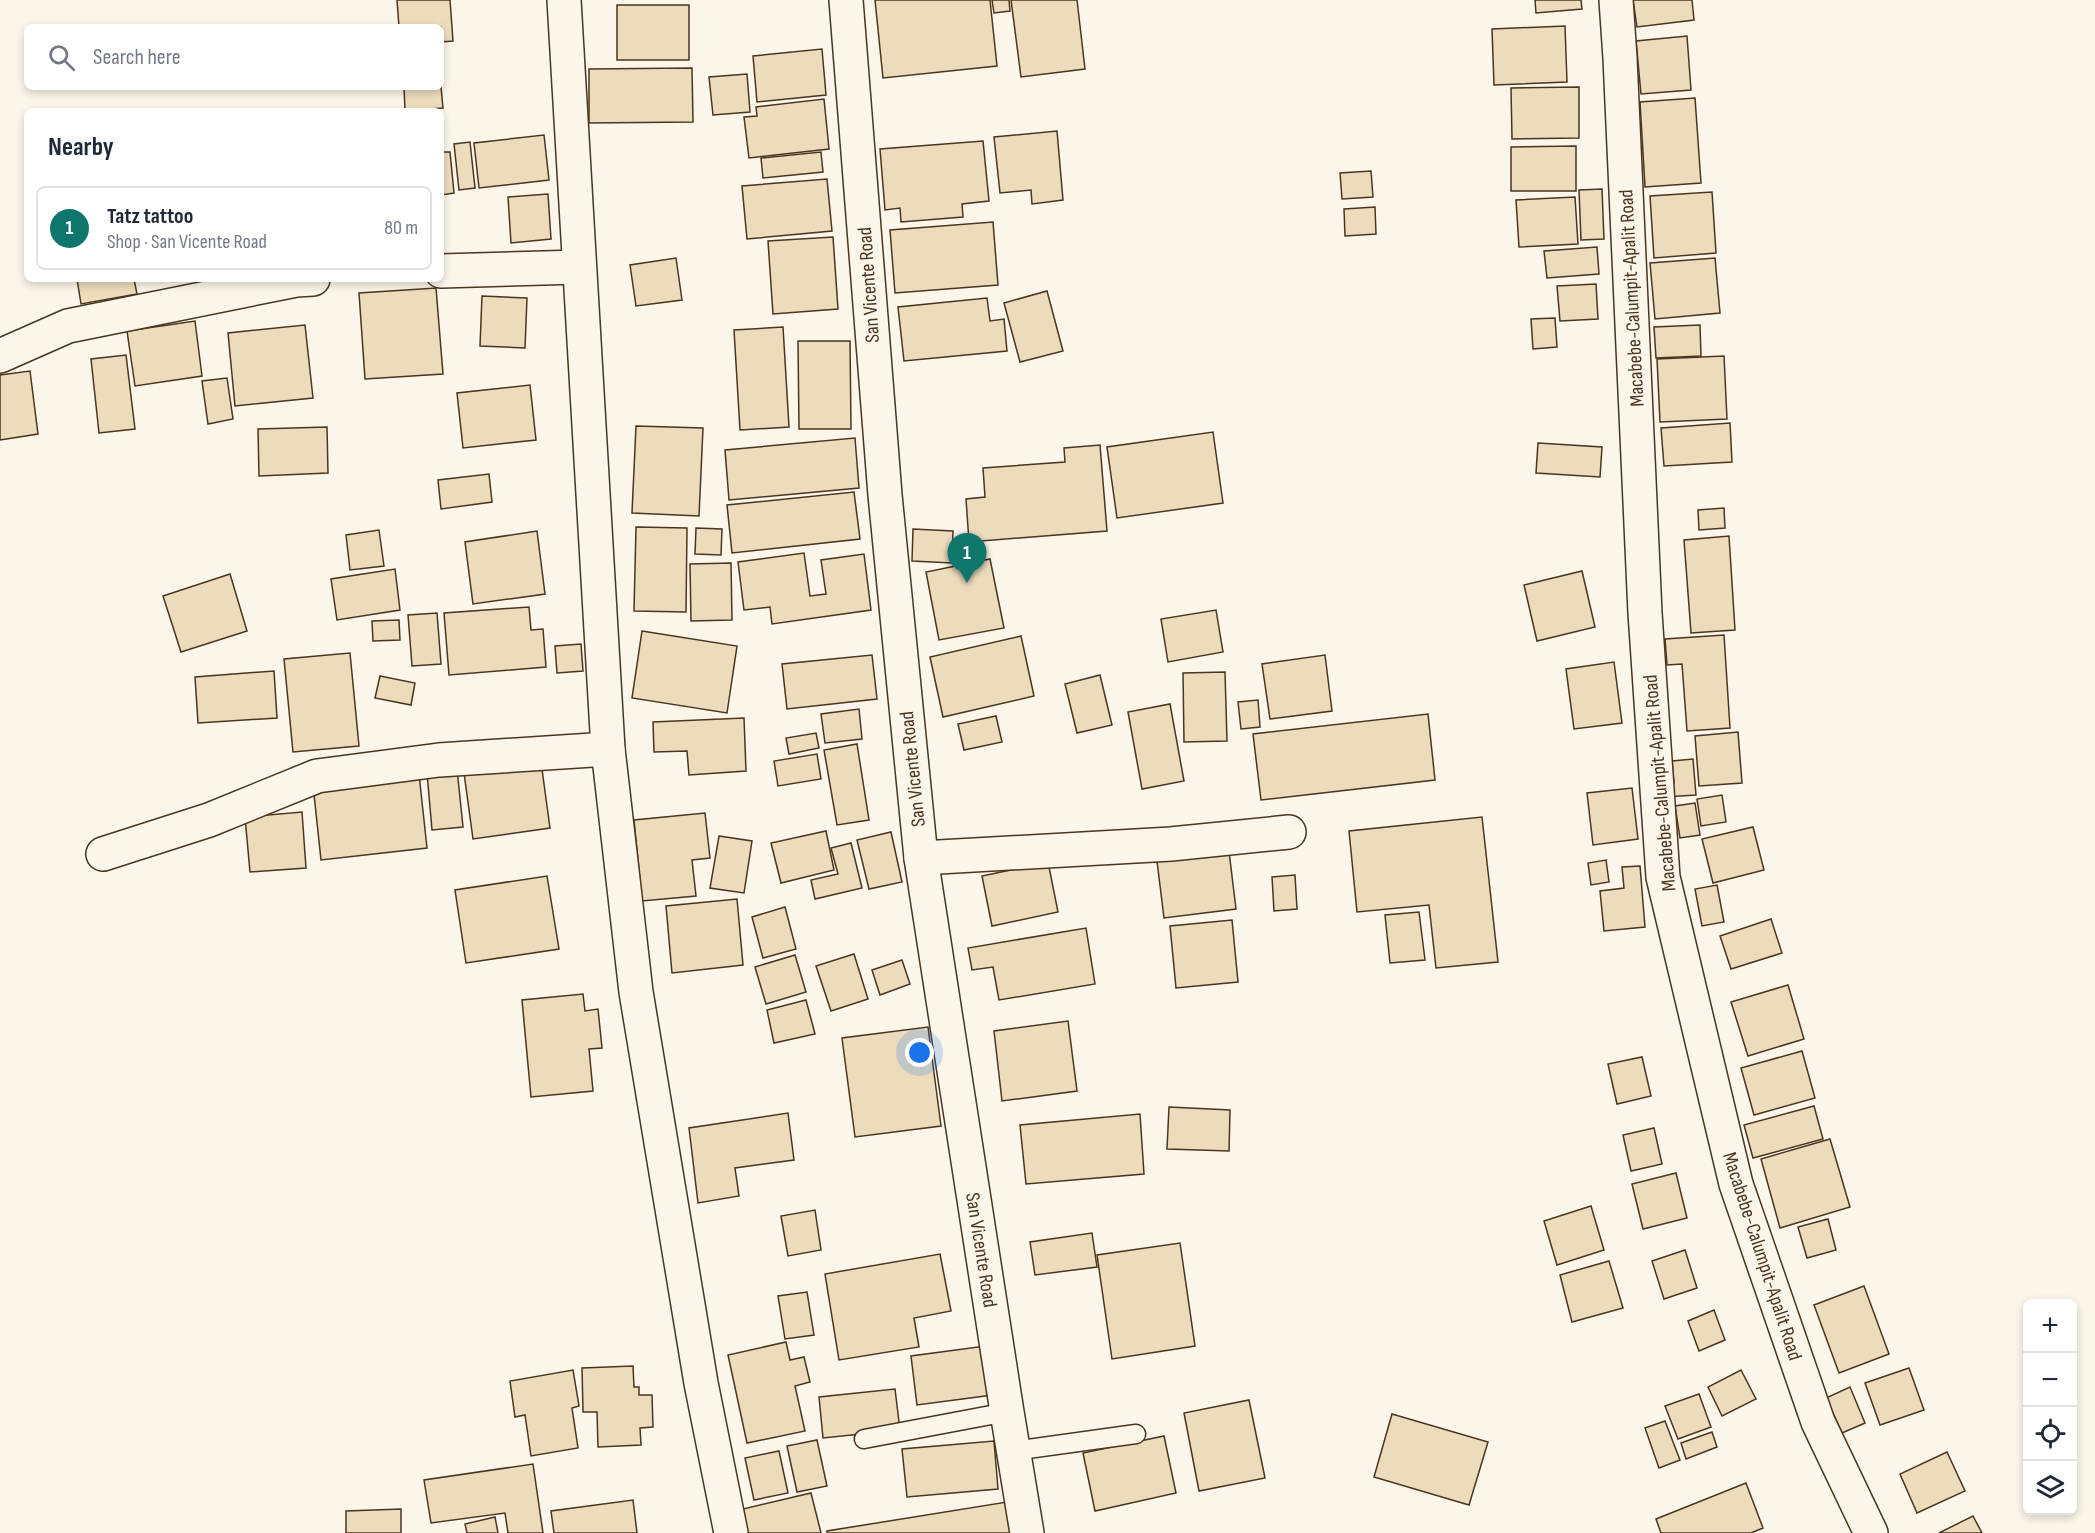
<!DOCTYPE html>
<meta charset="utf-8">
<style>
:root{--surface:#fff;--page:#f2f2f3;--text:#1f2937;--muted:#747a83;--line:#e0e1e3;--accent:#0f766e}
body{margin:0;font-family:"Sofia Sans Condensed",sans-serif;background:var(--page);color:var(--text)}
.controls{position:absolute;right:18px;bottom:18px;display:grid;overflow:hidden;border-radius:9px;box-shadow:0 3px 9px #0003}
.controls button{width:54px;height:54px;display:grid;place-items:center;padding:0;border:0;border-bottom:2px solid var(--line);background:var(--surface);color:var(--text);font:30px sans-serif}
.you{position:absolute;left:920px;top:1053px;width:21px;height:21px;margin:-15px;border:4px solid #fff;border-radius:50%;background:#1a73e8;box-shadow:0 0 0 9px #1a73e833}
.badge{display:grid;place-items:center;width:39px;height:39px;border-radius:50%;background:var(--accent);color:#fff;font-size:20px;font-weight:700}
.pin{position:absolute;translate:-50% -50px;filter:drop-shadow(0 2px 3px #0008)}
.pin::after{content:'';position:absolute;top:32px;width:21px;height:18px;background:inherit;clip-path:polygon(0 0,100% 0,50% 100%)}
.list{margin:0;padding:0;list-style:none}
h2{display:flex;justify-content:space-between;align-items:center;height:78px;margin:0;padding:0 24px;font-size:26px}
h2 small{font-size:20px;font-weight:400;color:var(--muted)}
.list li{display:grid;grid-template-columns:39px 1fr auto;gap:18px;align-items:center;box-sizing:border-box;height:84px;margin:0 12px 12px;padding:0 12px;border:2px solid var(--line);border-radius:9px}
.list b{display:block;font-size:22px;white-space:nowrap}
.list p{margin:0;font-size:20px;white-space:nowrap;color:var(--muted)}
.list em{font-size:20px;font-style:normal;color:var(--muted)}
.icon{flex:none;width:33px;height:33px;fill:none;stroke:currentColor;stroke-width:2;stroke-linecap:round;stroke-linejoin:round}
.map{position:relative;flex:none;width:2095px;height:1533px;overflow:hidden}
.search{position:absolute;background:var(--surface);box-shadow:0 3px 9px #0003;left:24px;top:24px;width:420px;height:66px;display:flex;align-items:center;gap:15px;box-sizing:border-box;padding:0 21px;border-radius:9px;color:var(--muted);font-size:22px}
.panel{position:absolute;background:var(--surface);box-shadow:0 3px 9px #0003;left:24px;top:108px;width:420px;height:174px;border-radius:9px}
.map>svg:first-child{display:block}
.building{fill:#ecdcbc;stroke:#4a3520;stroke-width:1.5}
.lines{fill:none;stroke-linecap:round;stroke-linejoin:round}
.service-casing{stroke:#4a3520;stroke-width:21}
.minor-casing{stroke:#4a3520;stroke-width:36}
.tertiary-casing{stroke:#4a3520;stroke-width:36}
.secondary-casing{stroke:#4a3520;stroke-width:36}
.service{stroke:#fbf6e9;stroke-width:18}
.minor{stroke:#fbf6e9;stroke-width:33}
.tertiary{stroke:#fbf6e9;stroke-width:33}
.secondary{stroke:#fbf6e9;stroke-width:33}
.labels{text-anchor:middle;stroke-width:4.5;stroke-linejoin:round;paint-order:stroke}
.street-label{font-size:20px;fill:#4a3520;stroke:#fbf6e9}
</style>
<div class="map">
<svg width="2095" height="1533" viewBox="0 0 2095 1533">
<rect width="100%" height="100%" fill="#fbf6e9"/>
<g class="building">
<path d="M397 0H450L453 41 441 42V27H399Z"/>
<path d="M875 0H990L997 66 883 78Z"/>
<path d="M992 0H1009L1010 11 994 13Z"/>
<path d="M1011 0H1077L1085 69 1021 77Z"/>
<path d="M1535 0H1581L1582 9 1536 13Z"/>
<path d="M1633 0H1692L1694 20 1637 27Z"/>
<rect x="617" y="5" width="72" height="55"/>
<path d="M1565 26 1567 82 1494 85 1492 29Z"/>
<path d="M1687 36 1691 90 1641 94 1636 41Z"/>
<path d="M822 49 826 95 757 102 753 56Z"/>
<path d="M692 68 693 122 589 123V69Z"/>
<path d="M747 74 750 112 713 115 709 77Z"/>
<path d="M404 87H441L443 108 405 111Z"/>
<path d="M1579 87V138L1512 139 1511 88Z"/>
<path d="M1695 98 1701 183 1645 187 1640 102Z"/>
<path d="M824 99 829 149 749 158 744 117 757 116 756 107Z"/>
<path d="M1057 131 1063 200 1032 204 1031 190 1000 193 994 137Z"/>
<path d="M544 135 549 180 479 188 474 143Z"/>
<path d="M983 141 989 201 962 204 963 217 901 222 900 208 885 210 880 149Z"/>
<path d="M470 142 475 188 459 190 454 144Z"/>
<path d="M1576 146V191H1511V147Z"/>
<path d="M441 152H450L454 193 441 195Z"/>
<path d="M821 152 823 172 763 178 761 158Z"/>
<path d="M1371 171 1373 197 1342 199 1340 173Z"/>
<path d="M827 179 832 231 747 239 742 186Z"/>
<path d="M1602 189 1604 239 1581 240 1579 190Z"/>
<path d="M1712 192 1716 253 1654 258 1650 196Z"/>
<path d="M548 194 551 239 511 243 508 197Z"/>
<path d="M1575 197 1578 244 1519 247 1516 200Z"/>
<path d="M1375 207 1376 234 1345 236 1344 209Z"/>
<path d="M993 222 998 285 895 293 890 230Z"/>
<path d="M833 237 838 309 773 314 768 241Z"/>
<path d="M1597 247 1599 274 1547 278 1544 251Z"/>
<path d="M676 258 682 300 636 306 630 265Z"/>
<path d="M1715 258 1720 313 1655 319 1650 263Z"/>
<path d="M77 279H134L137 294 81 304Z"/>
<path d="M1596 284 1598 319 1560 321 1557 286Z"/>
<path d="M436 288 443 374 365 379 359 293Z"/>
<path d="M1047 291 1063 351 1020 362 1004 303Z"/>
<path d="M482 296 527 298 525 348 480 346Z"/>
<path d="M987 298 990 321 1004 319 1007 351 904 361 898 307Z"/>
<path d="M1555 318 1557 347 1533 349 1531 319Z"/>
<path d="M195 321 202 376 135 386 127 331Z"/>
<path d="M305 325 313 398 235 406 228 333Z"/>
<path d="M1700 325 1701 356 1656 358 1654 327Z"/>
<path d="M783 327 789 427 740 430 734 330Z"/>
<path d="M798 341H850L851 429H799Z"/>
<path d="M126 355 135 429 99 433 91 359Z"/>
<path d="M1724 356 1727 419 1660 422 1657 359Z"/>
<path d="M30 371 38 434 0 440V375Z"/>
<path d="M227 378 233 419 208 424 202 381Z"/>
<path d="M530 385 536 440 463 448 457 393Z"/>
<path d="M1730 423 1732 462 1664 466 1661 428Z"/>
<path d="M636 426 703 428 699 516 632 513Z"/>
<path d="M327 427 328 473 259 476 258 429Z"/>
<path d="M1213 432 1223 503 1117 518 1107 447Z"/>
<path d="M855 438 859 488 729 500 725 450Z"/>
<path d="M1538 443 1602 447 1600 477 1536 473Z"/>
<path d="M1100 445 1107 531 969 542 966 499 985 497 983 468 1065 462 1064 448Z"/>
<path d="M489 474 492 502 441 509 438 480Z"/>
<path d="M854 492 860 539 732 553 727 505Z"/>
<path d="M1724 508 1725 528 1699 530 1698 510Z"/>
<path d="M636 527 687 528 686 612 634 611Z"/>
<path d="M696 528 722 529 721 555 695 554Z"/>
<path d="M913 529 953 531 952 563 912 561Z"/>
<path d="M379 530 384 566 350 570 346 535Z"/>
<path d="M537 531 545 594 473 604 465 542Z"/>
<path d="M1729 536 1735 630 1691 633 1684 540Z"/>
<path d="M804 553 810 596 826 594 821 560 864 554 871 610 772 624 770 607 744 610 738 562Z"/>
<path d="M990 559 1004 628 939 640 926 572Z"/>
<path d="M731 563 732 620 691 621 690 564Z"/>
<path d="M395 569 400 610 337 620 331 579Z"/>
<path d="M1582 571 1595 627 1537 641 1524 585Z"/>
<path d="M230 574 247 631 181 652 163 596Z"/>
<path d="M529 607 531 630 543 629 546 667 449 675 444 613Z"/>
<path d="M1216 610 1223 652 1168 662 1161 619Z"/>
<path d="M437 613 441 664 412 666 408 615Z"/>
<path d="M399 620 400 640 373 641 372 621Z"/>
<path d="M642 631 737 646 727 713 632 698Z"/>
<path d="M1724 635 1730 728 1687 731 1682 664 1667 665 1665 639Z"/>
<path d="M1021 636 1034 696 943 717 930 657Z"/>
<path d="M581 644 583 671 557 673 555 646Z"/>
<path d="M350 653 359 746 293 752 284 659Z"/>
<path d="M872 655 877 699 787 709 782 664Z"/>
<path d="M1325 655 1332 711 1270 719 1262 664Z"/>
<path d="M1614 662 1622 723 1574 729 1566 669Z"/>
<path d="M274 671 277 718 198 723 195 677Z"/>
<path d="M1225 672 1227 741 1184 742 1183 673Z"/>
<path d="M1100 675 1112 725 1077 733 1065 684Z"/>
<path d="M380 676 415 683 411 705 375 698Z"/>
<path d="M1258 700 1260 727 1241 729 1238 702Z"/>
<path d="M1170 704 1184 781 1142 789 1128 712Z"/>
<path d="M859 709 862 739 825 743 821 714Z"/>
<path d="M1428 714 1435 780 1261 800 1253 734Z"/>
<path d="M996 716 1002 742 964 750 958 724Z"/>
<path d="M744 718 746 771 689 775 687 751 654 752 653 722Z"/>
<path d="M1738 732 1742 783 1699 786 1695 736Z"/>
<path d="M816 733 819 748 789 754 786 738Z"/>
<path d="M857 744 869 820 837 825 824 750Z"/>
<path d="M817 754 821 779 778 786 774 761Z"/>
<path d="M1693 759 1696 795 1664 797 1663 784 1674 783 1672 761Z"/>
<path d="M541 762 550 828 473 839 464 773Z"/>
<path d="M457 769 463 827 432 830 427 773Z"/>
<path d="M419 774 427 848 321 860 313 785Z"/>
<path d="M1632 788 1638 839 1593 845 1587 793Z"/>
<path d="M1722 795 1726 822 1701 826 1697 799Z"/>
<path d="M1695 803 1700 835 1680 838 1675 806Z"/>
<path d="M302 812 306 868 250 872 245 817Z"/>
<path d="M705 813 710 858 692 860 696 896 642 901 634 820Z"/>
<path d="M1482 817 1498 962 1436 968 1429 905 1357 912 1349 831Z"/>
<path d="M1753 827 1764 870 1713 883 1702 839Z"/>
<path d="M826 831 834 870 781 883 771 843Z"/>
<path d="M891 832 902 882 869 889 857 840Z"/>
<path d="M719 836 752 841 744 893 710 888Z"/>
<path d="M851 843 862 888 815 899 811 880 838 874 831 848Z"/>
<path d="M1228 843 1236 909 1164 918 1156 853Z"/>
<path d="M1606 860 1609 882 1591 885 1588 863Z"/>
<path d="M1048 862 1058 912 992 926 982 876Z"/>
<path d="M1640 866 1645 927 1604 931 1600 891 1624 888 1622 867Z"/>
<path d="M1295 875 1297 909 1274 911 1272 877Z"/>
<path d="M547 876 559 949 466 963 455 890Z"/>
<path d="M1717 885 1724 922 1702 926 1695 889Z"/>
<path d="M737 899 743 965 672 973 666 906Z"/>
<path d="M785 907 796 949 763 958 752 917Z"/>
<path d="M1419 912 1425 960 1390 963 1385 915Z"/>
<path d="M1771 919 1782 953 1731 969 1720 936Z"/>
<path d="M1232 920 1238 982 1176 988 1170 926Z"/>
<path d="M1086 928 1095 984 999 1000 993 967 972 970 968 948Z"/>
<path d="M854 954 868 999 831 1011 816 966Z"/>
<path d="M795 955 806 992 766 1004 755 967Z"/>
<path d="M902 960 910 984 880 995 872 970Z"/>
<path d="M1788 985 1804 1039 1748 1056 1731 1002Z"/>
<path d="M583 994 585 1011 598 1009 602 1048 589 1049 593 1091 531 1097 522 1000Z"/>
<path d="M806 1000 815 1034 774 1043 767 1010Z"/>
<path d="M1068 1021 1077 1091 1002 1101 994 1031Z"/>
<path d="M928 1027 941 1126 855 1137 842 1038Z"/>
<path d="M1802 1051 1815 1098 1754 1115 1741 1068Z"/>
<path d="M1642 1057 1651 1096 1617 1104 1608 1064Z"/>
<path d="M1814 1106 1823 1139 1753 1158 1744 1125Z"/>
<path d="M1169 1107 1230 1110 1229 1151 1167 1149Z"/>
<path d="M788 1113 794 1160 735 1168 739 1196 698 1203 689 1128Z"/>
<path d="M1140 1114 1144 1174 1026 1184 1020 1125Z"/>
<path d="M1654 1128 1662 1164 1631 1171 1623 1135Z"/>
<path d="M1830 1139 1850 1207 1780 1228 1761 1159Z"/>
<path d="M1676 1173 1687 1218 1643 1229 1632 1184Z"/>
<path d="M1591 1206 1604 1250 1557 1265 1544 1221Z"/>
<path d="M815 1210 821 1250 788 1256 781 1216Z"/>
<path d="M1828 1219 1836 1250 1807 1258 1798 1227Z"/>
<path d="M1092 1233 1097 1267 1035 1275 1030 1242Z"/>
<path d="M1180 1243 1195 1346 1112 1359 1097 1255Z"/>
<path d="M1685 1250 1697 1288 1664 1299 1652 1261Z"/>
<path d="M940 1254 951 1311 914 1318 919 1347 839 1360 825 1274Z"/>
<path d="M1609 1261 1623 1308 1572 1322 1560 1275Z"/>
<path d="M1864 1286 1889 1354 1839 1373 1814 1305Z"/>
<path d="M807 1292 814 1335 785 1339 778 1296Z"/>
<path d="M1714 1310 1725 1340 1699 1351 1688 1321Z"/>
<path d="M786 1342 790 1360 804 1357 810 1382 795 1386 805 1431 747 1443 728 1355Z"/>
<path d="M993 1345 1000 1394 917 1405 911 1356Z"/>
<path d="M633 1366 634 1387H639V1395H652L653 1427 640 1428 641 1445 598 1447 597 1412H583L582 1368Z"/>
<path d="M1909 1368 1924 1410 1880 1425 1865 1383Z"/>
<path d="M573 1370 579 1406 572 1408 578 1448 531 1456 525 1415 515 1417 510 1381Z"/>
<path d="M1741 1370 1756 1399 1722 1416 1708 1387Z"/>
<path d="M1850 1387 1865 1423 1842 1433 1826 1398Z"/>
<path d="M895 1389 900 1430 823 1438 819 1397Z"/>
<path d="M1699 1394 1711 1427 1678 1439 1665 1406Z"/>
<path d="M1249 1400 1265 1478 1199 1491 1184 1413Z"/>
<path d="M1392 1414 1488 1442 1469 1505 1374 1477Z"/>
<path d="M1665 1421 1680 1460 1659 1468 1645 1428Z"/>
<path d="M1712 1432 1717 1447 1686 1459 1681 1443Z"/>
<path d="M1164 1436 1176 1493 1095 1511 1083 1453Z"/>
<path d="M817 1440 827 1486 797 1492 787 1446Z"/>
<path d="M994 1441 998 1489 907 1497 902 1449Z"/>
<path d="M779 1451 788 1493 754 1500 745 1458Z"/>
<path d="M1947 1452 1965 1491 1917 1513 1900 1474Z"/>
<path d="M533 1464 543 1533H508L505 1513 431 1523 424 1480Z"/>
<path d="M1746 1483 1763 1528 1751 1533H1661L1656 1519Z"/>
<path d="M811 1493 821 1533H744L739 1510Z"/>
<path d="M633 1500 637 1533H554L551 1511Z"/>
<path d="M1013 1501 1018 1533H827V1531Z"/>
<path d="M401 1509V1533H346V1511Z"/>
<path d="M1973 1516 1982 1533H1939Z"/>
<path d="M495 1517 498 1533H467L465 1524Z"/>
</g>
<g class="lines">
<defs>
<g id="service">
<path d="M864 1439 1007 1412"/>
<path d="M1013 1451 1136 1434"/>
</g>
<g id="minor">
<path d="M564 0 608 749 636 992 701 1383 731 1533"/>
<path d="M441 271 579 267"/>
<path d="M0 356 68 326 296 280 313 279"/>
<path d="M103 854 209 820 317 776 439 760 608 749"/>
<path d="M921 858 1171 844 1289 832"/>
</g>
<path id="tertiary" d="M846 0 885 495 921 858 1007 1412 1027 1533"/>
<path id="secondary" d="M1616 0 1620 58 1645 613 1663 877 1736 1184 1818 1422 1871 1533"/>
</defs>
<use href="#service" class="service-casing"/>
<use href="#minor" class="minor-casing"/>
<use href="#tertiary" class="tertiary-casing"/>
<use href="#secondary" class="secondary-casing"/>
<use href="#service" class="service"/>
<use href="#minor" class="minor"/>
<use href="#tertiary" class="tertiary"/>
<use href="#secondary" class="secondary"/>
</g>
<g class="labels">
<g class="street-label">
<text transform="translate(868 285) rotate(-94)" y="7">San Vicente Road</text>
<text transform="translate(1631 298) rotate(-93)" y="7">Macabebe-Calumpit-Apalit Road</text>
<text transform="translate(912 769) rotate(-96)" y="7">San Vicente Road</text>
<text transform="translate(1659 783) rotate(-95)" y="7">Macabebe-Calumpit-Apalit Road</text>
<text transform="translate(982 1250) rotate(81)" y="7">San Vicente Road</text>
<text transform="translate(1763 1256) rotate(72)" y="7">Macabebe-Calumpit-Apalit Road</text>
</g>
</g>
</svg>
<div class="controls">
<button>+</button>
<button>−</button>
<button><svg class="icon" aria-label="locate" viewBox="0 0 24 24"><circle cx="12" cy="12" r="6"/><path d="M12 2v4M12 18v4M2 12h4M18 12h4"/></svg></button>
<button><svg class="icon" aria-label="layers" viewBox="0 0 24 24"><path d="M12 4l9 5-9 5-9-5zM3 14l9 5 9-5"/></svg></button>
</div>
<div class="you"></div>
<div class="pin badge" style="left:967px;top:583px">1</div>
<div class="search"><svg class="icon" aria-label="search" viewBox="0 0 24 24"><circle cx="10" cy="10" r="6"/><path d="M15 15l6 6"/></svg>Search here</div>
<section class="panel">
<h2>Nearby<small></small></h2>
<ul class="list">
<li><span class="badge">1</span><div><b>Tatz tattoo</b><p>Shop · San Vicente Road</p></div><em>80 m</em></li>
</ul>
</section>
</div>
